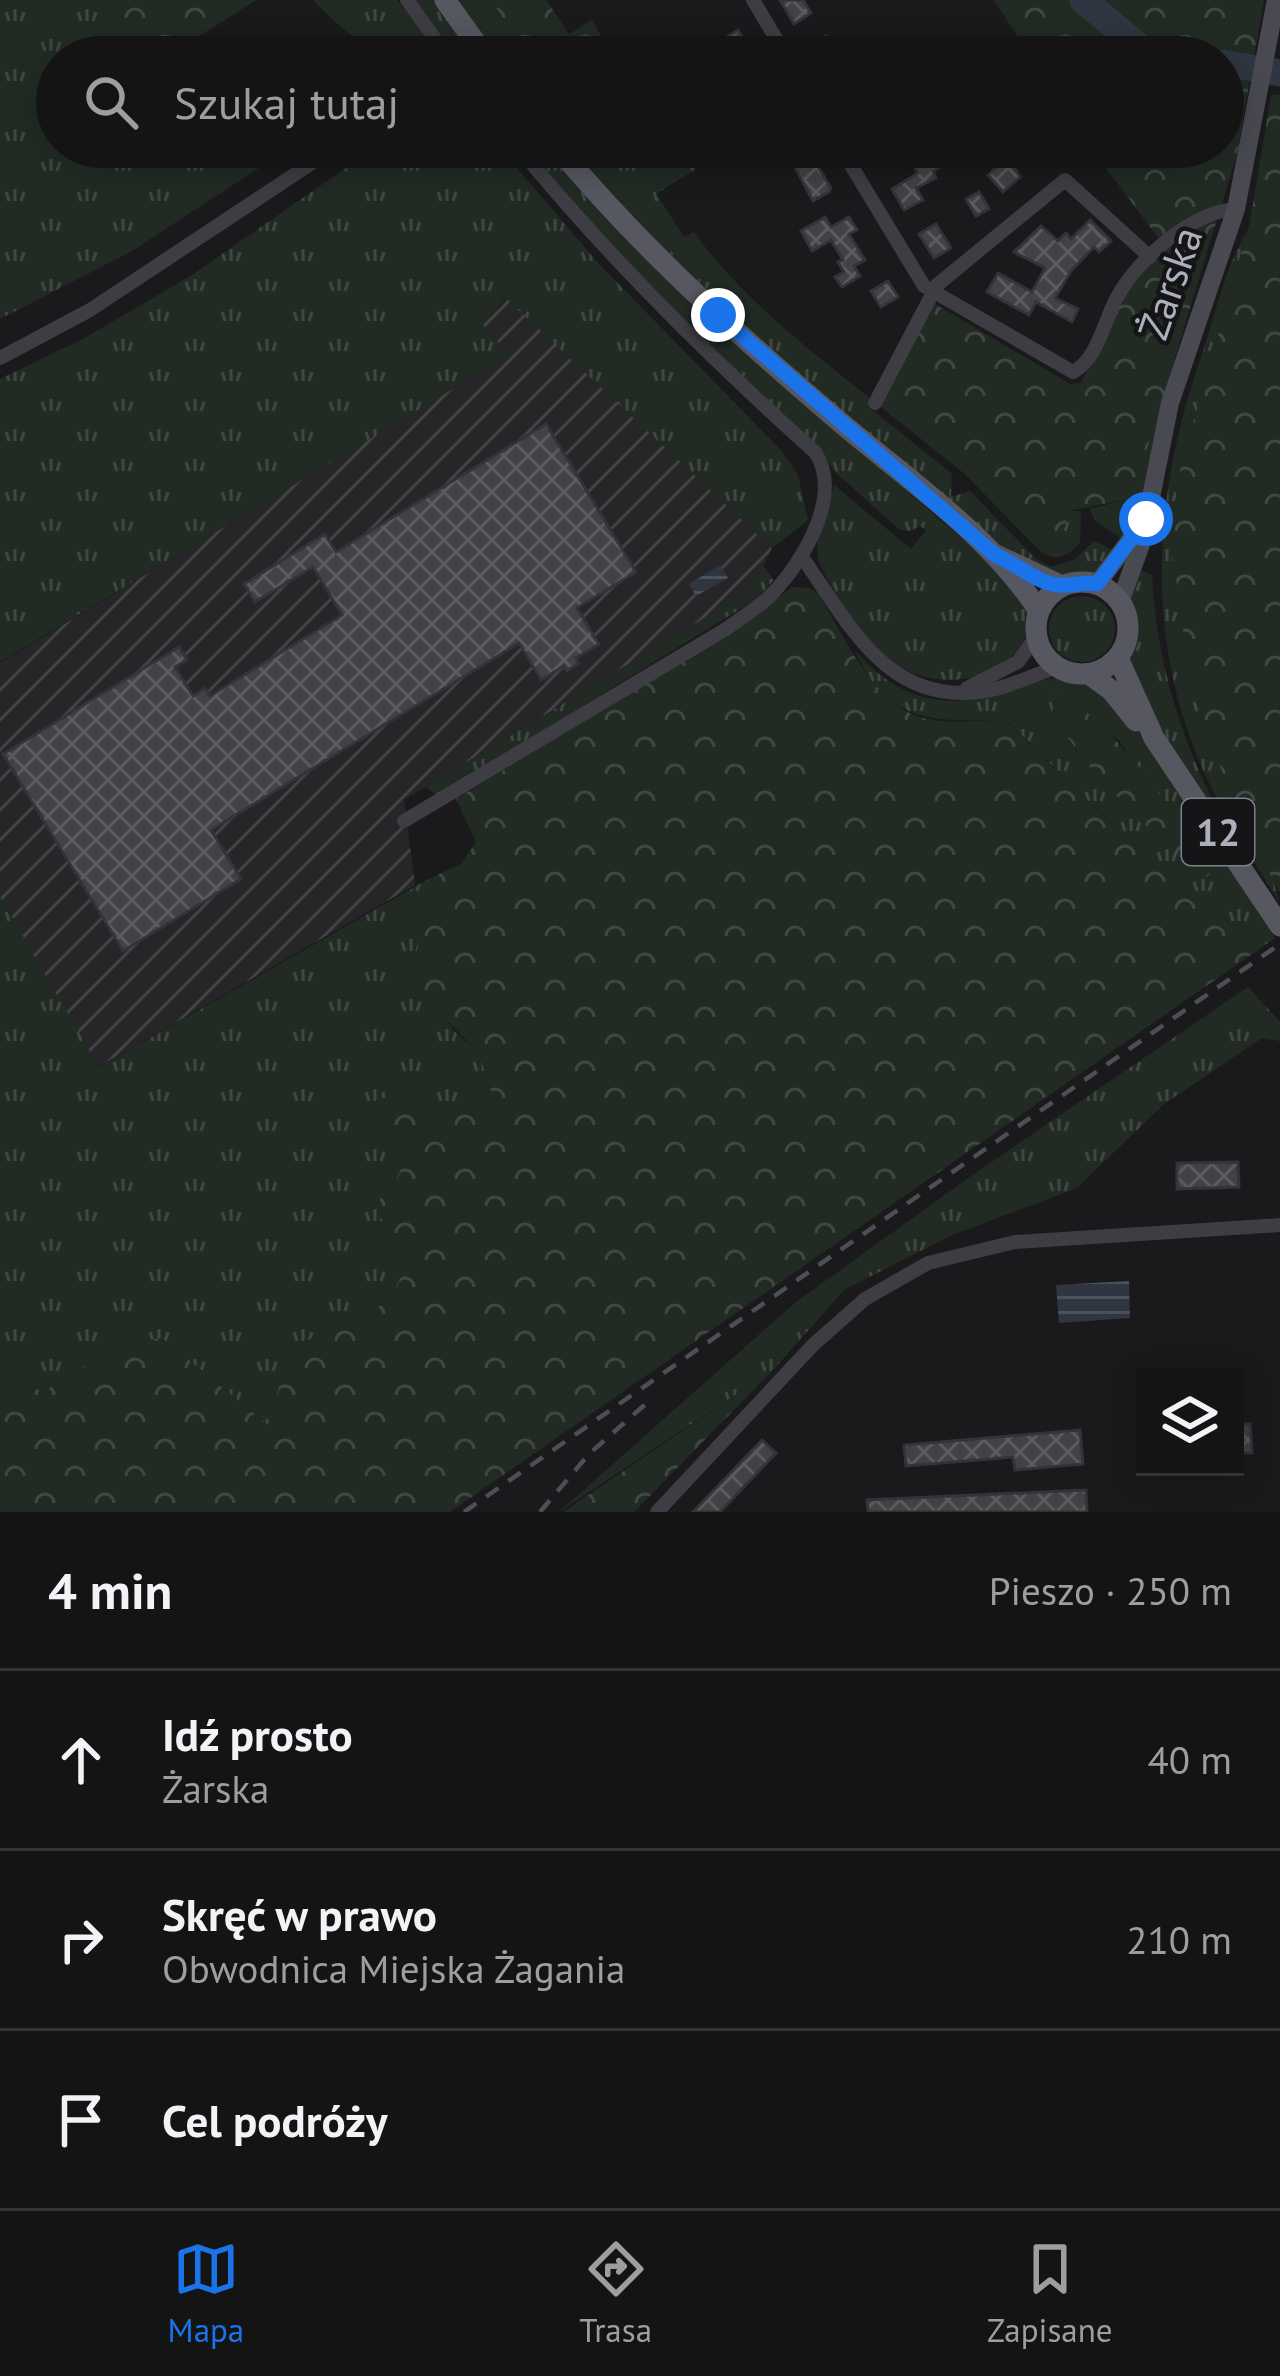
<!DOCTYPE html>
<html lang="pl">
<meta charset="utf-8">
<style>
:root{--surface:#141415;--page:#212122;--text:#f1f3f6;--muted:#9d9ea0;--line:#333334;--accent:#1a73e8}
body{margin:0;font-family:"PT Sans",sans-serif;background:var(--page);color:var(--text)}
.controls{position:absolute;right:36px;bottom:36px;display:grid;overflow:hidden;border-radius:0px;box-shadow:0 6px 30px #0003}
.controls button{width:108px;height:108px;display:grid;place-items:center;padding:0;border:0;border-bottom:3px solid var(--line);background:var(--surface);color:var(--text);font:60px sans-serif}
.stop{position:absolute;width:36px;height:36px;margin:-27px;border:9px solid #1a73e8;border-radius:50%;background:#fff}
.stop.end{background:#1a73e8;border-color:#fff;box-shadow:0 3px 12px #0008}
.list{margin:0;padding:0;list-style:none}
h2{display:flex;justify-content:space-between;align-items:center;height:156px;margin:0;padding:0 48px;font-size:51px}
h2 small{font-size:39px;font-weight:400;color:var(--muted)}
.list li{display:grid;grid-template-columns:78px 1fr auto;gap:36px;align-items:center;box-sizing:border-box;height:180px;padding:0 48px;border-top:3px solid var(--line)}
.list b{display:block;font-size:45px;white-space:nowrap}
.list p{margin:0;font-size:39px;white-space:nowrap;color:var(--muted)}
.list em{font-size:39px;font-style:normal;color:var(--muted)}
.icon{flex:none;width:66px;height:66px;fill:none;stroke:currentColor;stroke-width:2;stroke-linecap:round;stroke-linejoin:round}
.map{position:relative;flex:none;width:1280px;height:1512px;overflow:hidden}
.search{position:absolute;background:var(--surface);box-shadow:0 6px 30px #0003;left:36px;right:36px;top:36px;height:132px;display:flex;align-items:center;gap:30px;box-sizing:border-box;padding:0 42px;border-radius:66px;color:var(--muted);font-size:45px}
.sheet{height:696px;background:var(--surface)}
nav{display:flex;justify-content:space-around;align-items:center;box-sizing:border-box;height:168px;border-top:3px solid var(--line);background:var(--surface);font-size:33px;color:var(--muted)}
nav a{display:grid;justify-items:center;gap:6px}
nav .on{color:var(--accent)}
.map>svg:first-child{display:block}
.industrial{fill:url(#industrial-furrows)}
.grass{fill:url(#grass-tufts);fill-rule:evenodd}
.forest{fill:url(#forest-crowns)}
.water{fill:url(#water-rules)}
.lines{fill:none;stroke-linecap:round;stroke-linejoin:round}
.river{stroke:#2f3641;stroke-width:27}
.building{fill:url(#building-cross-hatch);stroke:#343438;stroke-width:3}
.street{stroke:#3d3d43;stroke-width:14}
.secondary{stroke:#494952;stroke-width:18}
.primary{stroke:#575761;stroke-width:21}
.rail{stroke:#4e4e56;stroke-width:4.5;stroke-dasharray:15 12;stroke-linecap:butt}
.route{stroke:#1a73e8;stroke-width:15}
.labels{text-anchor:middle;stroke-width:9;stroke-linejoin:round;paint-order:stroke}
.shield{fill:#151517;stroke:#7f818a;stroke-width:3}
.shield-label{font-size:39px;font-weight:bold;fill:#acafbc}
.street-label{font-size:42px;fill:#acafbc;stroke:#151517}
</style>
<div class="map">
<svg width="1280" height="1512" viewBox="0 0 1280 1512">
<defs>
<pattern id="industrial-furrows" width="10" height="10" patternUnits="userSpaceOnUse" patternTransform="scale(3)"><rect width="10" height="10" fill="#262629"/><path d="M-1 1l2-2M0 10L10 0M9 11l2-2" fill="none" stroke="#434346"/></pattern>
<pattern id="grass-tufts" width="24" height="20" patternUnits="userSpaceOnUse" patternTransform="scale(3)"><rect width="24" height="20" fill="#212b24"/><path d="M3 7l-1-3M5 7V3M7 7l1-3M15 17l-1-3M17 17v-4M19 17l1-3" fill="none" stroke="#3f4742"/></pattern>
<pattern id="forest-crowns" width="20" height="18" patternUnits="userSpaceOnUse" patternTransform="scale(3)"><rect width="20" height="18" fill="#212b24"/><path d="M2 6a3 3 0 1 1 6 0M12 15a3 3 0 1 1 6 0" fill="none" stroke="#3f4742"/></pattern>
<pattern id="water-rules" width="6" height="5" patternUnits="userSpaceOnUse" patternTransform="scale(3)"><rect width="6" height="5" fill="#2f3641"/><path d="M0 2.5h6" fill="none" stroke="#4a515a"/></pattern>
<pattern id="building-cross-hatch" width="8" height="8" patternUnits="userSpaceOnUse" patternTransform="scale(3)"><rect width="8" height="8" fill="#414246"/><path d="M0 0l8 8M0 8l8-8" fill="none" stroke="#5a5b5f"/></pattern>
</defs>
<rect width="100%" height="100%" fill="#1a1a1c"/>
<path class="industrial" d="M507 298 772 548 751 590 404 800 415 885 98 1067 0 897V663L508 355 482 324Z"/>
<g class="grass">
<path d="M0 0H99L121 31 146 50 190 42 199 57H57V147H258L268 162 132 251 0 319Z"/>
<path d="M313 0H397L436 48C394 80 341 29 313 0Z"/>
<path d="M413 0H435L477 57H455Z"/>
<path d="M455 0H491L525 52 539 57H497Z"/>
<path d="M376 147H499L598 263 780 449 798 475 808 520 772 548 506 298 482 324 509 355 0 662V379L83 339 192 275Z"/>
<path d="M524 147H547L791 391 988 561 1029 606C1037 675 947 698 898 665 864 643 834 596 818 560L817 542 834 485 911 549 926 530 920 526 911 531 900 530 836 473 815 444 779 414 612 248Z"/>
<path d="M569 147H585L607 169 632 157 625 147H687L699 167 656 194 684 237 694 232C742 299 807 348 871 399L872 410 952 474 951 497 970 491 1035 558 1051 567 1074 560 1094 541 1117 552C1101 567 1087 583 1063 578 1015 567 951 505 914 473 790 369 677 268 569 147Z"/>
<path d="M1247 232 1177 480 1173 557 1187 659 1204 720 1233 804 1269 867 1280 903C1256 864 1230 826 1210 785 1142 643 1152 496 1203 351 1216 313 1226 264 1247 232Z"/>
<path d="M1166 382 1143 495 1124 540 1095 521 1090 509 1132 498Z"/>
<path d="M1069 511H1081L1080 542C1065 560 1051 563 1035 546 1060 543 1064 535 1069 511Z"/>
<path d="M763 566 774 580 755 600 437 795 426 787 751 590Z"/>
<path d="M1137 568 1152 575C1157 676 1190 765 1240 853L1157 728 1127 660 1135 634 1129 602Z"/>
<circle cx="1082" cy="629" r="33"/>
<path d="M855 651C958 765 1035 640 1100 690 1130 712 1153 753 1173 784 1207 835 1241 887 1275 938L1258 950 1244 930 1193 903 1006 720C933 721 889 725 855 651ZM1052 709 1118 739 1157 794 1198 875 1075 750Z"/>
<path d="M427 880 415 969 453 1030 479 1053 493 1098C449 1115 431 1106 388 1090L380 1122 407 1154 396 1180 377 1203C381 1228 400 1244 406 1268L391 1296 370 1315 306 1341 285 1366 269 1426 200 1369 125 1343 46 1390 0 1387V897L99 1067Z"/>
<path d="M1248 987 1280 1022V1041L1262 1038 1164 1104 1077 1188 952 1235 844 1290 774 1369 559 1512 796 1302 974 1174Z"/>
</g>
<g class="forest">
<path d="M99 0H256L190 42 147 50 121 31Z"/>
<path d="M491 0H546L569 34 592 20 613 57H539L525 52Z"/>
<path d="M994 0H1264L1237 154 1132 498 1069 511C1064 535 1060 543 1035 546L965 474 880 406 935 304 1070 384 1081 383 1119 305 1163 244 1090 147H1223V57H1031Z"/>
<path d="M1271 95H1280V893L1233 804 1204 720 1187 659 1173 557 1177 480 1250 222Z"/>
<path d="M585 147H625L632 158 607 169Z"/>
<path d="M792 587 810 588 818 594C845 636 875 710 928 719 953 724 981 720 1005 720L1193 903 1244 930 1258 950 450 1512H0V1387L46 1390 125 1343 162 1338 268 1425 285 1366 306 1341 370 1315 391 1296 406 1268C400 1244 381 1227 377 1203L396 1180 407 1154 379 1122 376 1100 388 1090C431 1106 449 1115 493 1098L479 1053 428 1001 415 969 427 880 461 864 476 842 456 799 741 627Z"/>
<path d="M1056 692C1108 715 1185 822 1210 874L1207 877 1198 875C1160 836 1055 749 1051 696Z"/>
<path d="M774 1369 634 1512H563Z"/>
</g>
<g class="water">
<path d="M720 565 728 578 696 596 689 584Z"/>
<path d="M1129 1281 1130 1318 1059 1323 1056 1285Z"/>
</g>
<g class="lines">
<g class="river">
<path d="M1083 0 1142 49 1186 57"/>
<path d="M1223 63 1280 73"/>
</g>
</g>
<g class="building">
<path d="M780 0H803L811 13 794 24Z"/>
<path d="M738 30 753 57 725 55 717 43Z"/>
<path d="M826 36 840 57H815L808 47Z"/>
<path d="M880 40 890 57H852Z"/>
<path d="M784 147H806L831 188 829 192 813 201Z"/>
<path d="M866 147H890L895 156 877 166Z"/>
<path d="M921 147H948L955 158 933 171 936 178 916 188 923 200 904 210 892 189 918 173 908 154Z"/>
<path d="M1008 157 1020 177 1003 192 988 175Z"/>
<path d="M979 192 989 209 976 216 966 199Z"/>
<path d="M825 217 831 227 849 217 857 230 849 234 865 260 854 266 860 276 842 287 835 277 844 272 838 262 843 260 831 240 812 251 801 231Z"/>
<path d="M1090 220 1111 241 1099 252 1094 247 1071 271 1055 298 1078 309 1072 322 1036 302 1029 315 987 292 998 273 1032 292 1045 268 1014 252 1041 226 1058 241 1066 233 1071 239Z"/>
<path d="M936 224 951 248 934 258 919 234Z"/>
<path d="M888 281 898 297 881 307 871 291Z"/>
<path d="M546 424 636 572 577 608 599 644 576 658 579 663 567 671 564 666 541 680 519 643 211 830 241 879 123 951 3 754 179 647 187 660 175 667 193 696 205 688 210 696 342 615 313 567 255 602 244 584 325 534 336 552Z"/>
<path d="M1238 1162 1239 1187 1177 1189V1163Z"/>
<path d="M1235 1424H1250L1252 1453H1235Z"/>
<path d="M1080 1430 1083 1464 1015 1470 1013 1457 906 1466 904 1445Z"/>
<path d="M762 1440 776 1453 720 1512H693Z"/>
<path d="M1086 1490 1087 1512H868L867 1500Z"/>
</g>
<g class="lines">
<g class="street">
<path d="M407 0 448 57"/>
<path d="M753 0 787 57"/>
<path d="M840 147 924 286 1073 372C1097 360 1104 322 1116 299 1137 260 1191 212 1236 209"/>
<path d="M0 358 90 310 336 147"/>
<path d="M875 403 937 285 1065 180 1150 257"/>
<path d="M802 557C850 625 888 707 986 691 1011 687 1034 674 1058 667"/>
<path d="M967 688 1018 662 1037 635"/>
<path d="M404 821 726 629C741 618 758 608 771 595 802 563 844 496 815 452 710 358 608 257 518 147"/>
<path d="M657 1512 813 1345 865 1299 928 1263 1015 1242 1280 1225"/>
</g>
<g class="secondary">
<path d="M1097 584 1140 527"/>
<path d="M1120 602 1142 542 1170 403 1236 209 1276 0"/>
</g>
<g class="primary">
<path d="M445 0 486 57"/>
<path d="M557 147C642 249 739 336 840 422 908 480 990 535 1039 611"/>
<path d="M996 555 1062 586"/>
<circle cx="1082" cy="628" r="46"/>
<path d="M1118 658 1154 738 1280 926"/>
<path d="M1089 674 1111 690 1136 721"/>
</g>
<g class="rail">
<path d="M464 1512 1280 944"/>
<path d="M540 1512 589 1454 649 1401"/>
</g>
</g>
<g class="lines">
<path class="route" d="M718 315 995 555C1015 563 1037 583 1058 585 1071 587 1083 581 1097 584L1146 519"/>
</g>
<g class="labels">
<rect class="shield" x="1182" y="799" width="72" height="66" rx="9"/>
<g class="shield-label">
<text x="1218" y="846">12</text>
</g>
<g class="street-label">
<text transform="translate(1170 283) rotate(-71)" y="15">Żarska</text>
</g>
</g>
</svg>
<div class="controls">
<button><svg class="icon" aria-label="layers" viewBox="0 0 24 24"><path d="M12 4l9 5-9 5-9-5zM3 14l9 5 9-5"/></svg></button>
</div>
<div class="stop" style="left:1146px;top:519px"></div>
<div class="stop end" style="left:718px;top:315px"></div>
<div class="search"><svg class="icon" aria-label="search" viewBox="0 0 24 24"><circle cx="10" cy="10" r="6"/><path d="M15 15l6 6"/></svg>Szukaj tutaj</div>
</div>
<section class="sheet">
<h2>4 min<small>Pieszo · 250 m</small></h2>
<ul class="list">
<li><svg class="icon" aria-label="ahead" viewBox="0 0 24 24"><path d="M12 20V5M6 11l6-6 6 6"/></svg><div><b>Idź prosto</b><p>Żarska</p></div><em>40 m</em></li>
<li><svg class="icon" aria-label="right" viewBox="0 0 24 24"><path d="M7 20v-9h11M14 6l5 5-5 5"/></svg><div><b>Skręć w prawo</b><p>Obwodnica Miejska Żagania</p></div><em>210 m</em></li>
<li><svg class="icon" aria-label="arrive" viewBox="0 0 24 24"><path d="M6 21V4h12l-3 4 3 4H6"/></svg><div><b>Cel podróży</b></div></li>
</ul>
</section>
<nav>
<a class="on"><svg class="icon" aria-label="map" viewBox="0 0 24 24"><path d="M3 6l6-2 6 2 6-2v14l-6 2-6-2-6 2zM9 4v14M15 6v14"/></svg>Mapa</a>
<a><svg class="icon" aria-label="directions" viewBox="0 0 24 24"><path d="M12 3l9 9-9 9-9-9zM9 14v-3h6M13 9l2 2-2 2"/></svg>Trasa</a>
<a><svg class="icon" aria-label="saved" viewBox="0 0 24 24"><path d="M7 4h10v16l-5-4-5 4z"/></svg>Zapisane</a>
</nav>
